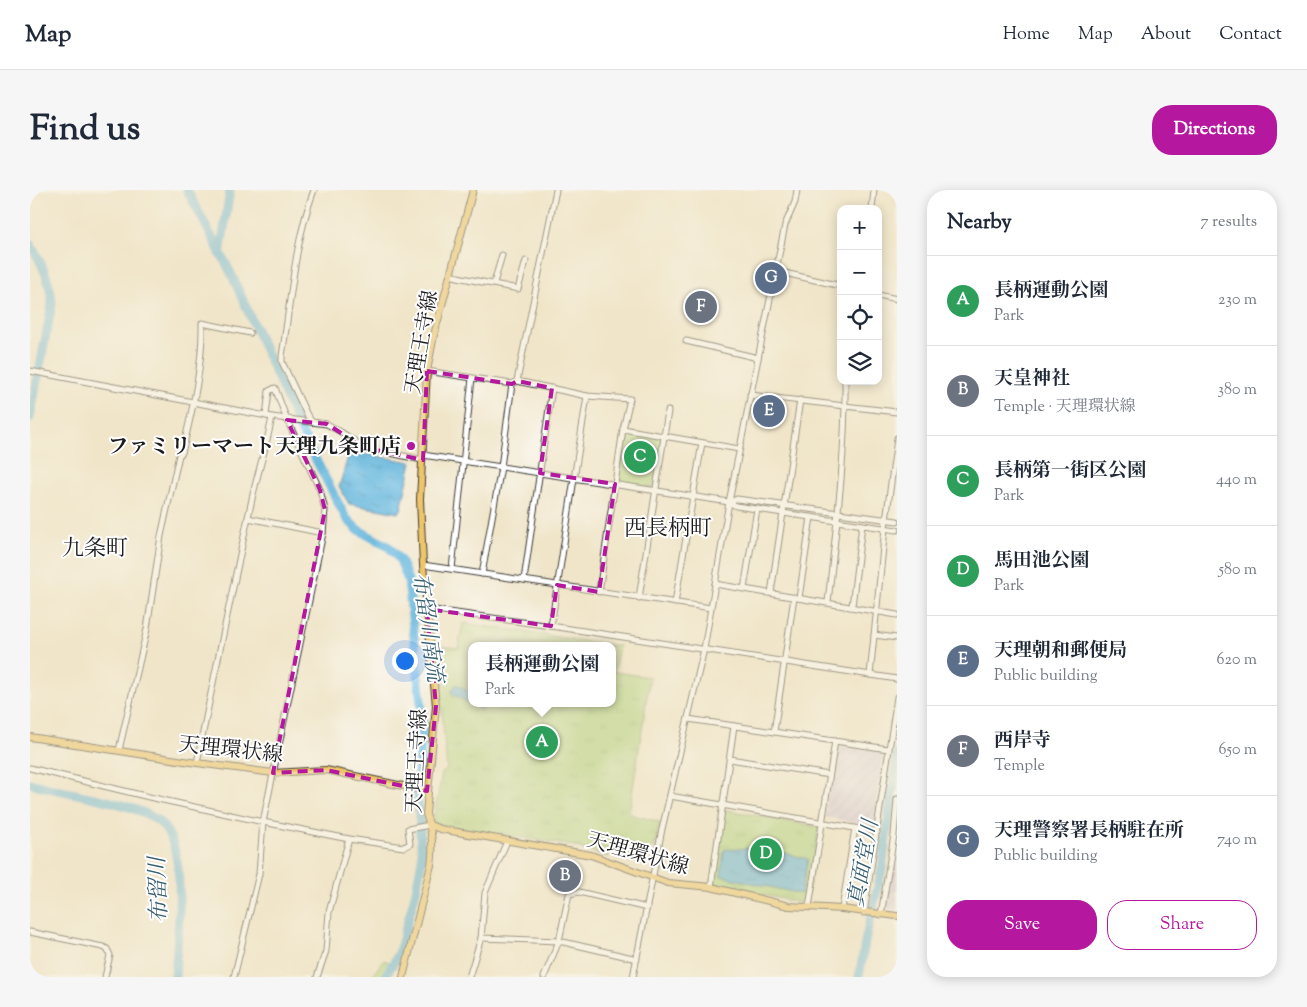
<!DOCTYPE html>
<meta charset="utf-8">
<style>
:root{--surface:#fff;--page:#f6f6f7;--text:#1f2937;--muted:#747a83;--line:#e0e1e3;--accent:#b5179e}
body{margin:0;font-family:"Sorts Mill Goudy","Noto Serif JP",serif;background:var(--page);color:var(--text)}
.controls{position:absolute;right:15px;top:15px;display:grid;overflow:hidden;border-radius:10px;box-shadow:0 2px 12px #0003}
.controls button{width:45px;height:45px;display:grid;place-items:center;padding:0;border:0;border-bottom:1px solid var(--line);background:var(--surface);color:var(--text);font:25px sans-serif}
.you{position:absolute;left:374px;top:470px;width:18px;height:18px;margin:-12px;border:4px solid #fff;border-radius:50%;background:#1a73e8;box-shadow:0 0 0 8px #1a73e833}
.badge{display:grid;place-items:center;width:32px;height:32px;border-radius:50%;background:var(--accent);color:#fff;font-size:16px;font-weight:700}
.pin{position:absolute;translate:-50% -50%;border:2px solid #fff;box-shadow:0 1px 5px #0006}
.popup{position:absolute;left:438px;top:452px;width:148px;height:65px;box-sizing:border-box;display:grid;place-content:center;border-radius:10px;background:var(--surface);filter:drop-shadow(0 1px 4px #0005);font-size:16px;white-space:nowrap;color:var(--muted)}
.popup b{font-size:19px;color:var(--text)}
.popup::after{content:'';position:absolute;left:50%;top:100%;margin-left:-10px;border:10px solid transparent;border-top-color:var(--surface)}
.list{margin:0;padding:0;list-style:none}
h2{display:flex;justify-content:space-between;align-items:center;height:65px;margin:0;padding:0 20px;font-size:21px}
h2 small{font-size:16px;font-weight:400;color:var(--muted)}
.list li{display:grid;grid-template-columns:32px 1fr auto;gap:15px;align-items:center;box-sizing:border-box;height:90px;padding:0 20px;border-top:1px solid var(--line)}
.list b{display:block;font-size:19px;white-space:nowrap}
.list p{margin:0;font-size:16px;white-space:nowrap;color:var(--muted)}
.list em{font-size:16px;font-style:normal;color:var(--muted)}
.actions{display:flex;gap:10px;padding:15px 20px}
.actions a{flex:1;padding:11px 0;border:1px solid var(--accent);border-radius:20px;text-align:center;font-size:18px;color:var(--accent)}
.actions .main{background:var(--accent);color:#fff}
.icon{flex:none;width:28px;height:28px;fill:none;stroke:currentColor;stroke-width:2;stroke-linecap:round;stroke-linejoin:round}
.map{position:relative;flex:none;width:867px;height:787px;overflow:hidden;border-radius:20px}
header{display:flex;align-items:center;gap:30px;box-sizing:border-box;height:70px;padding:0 25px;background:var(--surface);border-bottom:1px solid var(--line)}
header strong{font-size:24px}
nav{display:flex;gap:28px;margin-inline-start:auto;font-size:18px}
.intro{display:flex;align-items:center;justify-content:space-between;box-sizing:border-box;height:120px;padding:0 30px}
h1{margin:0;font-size:35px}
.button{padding:12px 22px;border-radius:20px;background:var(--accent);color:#fff;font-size:18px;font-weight:700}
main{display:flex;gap:30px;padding:0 30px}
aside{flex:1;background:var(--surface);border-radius:20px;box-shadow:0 2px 12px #0003}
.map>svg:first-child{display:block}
.industrial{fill:url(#industrial-furrows)}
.park{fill:url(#park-tufts);stroke:#64784d;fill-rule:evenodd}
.water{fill:url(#water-ripples);stroke:#3c677a}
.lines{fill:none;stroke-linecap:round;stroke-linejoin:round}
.river{stroke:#5db2d9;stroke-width:9}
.minor-casing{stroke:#3c3a36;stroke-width:7}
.major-casing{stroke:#3c3a36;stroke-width:8}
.minor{stroke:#fff;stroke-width:5}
.major{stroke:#eec569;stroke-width:6}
.marked{fill:none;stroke:#b5179e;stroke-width:4;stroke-dasharray:10 6;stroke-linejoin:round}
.poi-dot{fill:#b5179e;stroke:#fff;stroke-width:2}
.labels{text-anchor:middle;stroke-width:4;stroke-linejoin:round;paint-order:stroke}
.street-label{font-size:21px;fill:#1c1c1c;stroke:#fff}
.poi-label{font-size:21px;font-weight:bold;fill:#1c1c1c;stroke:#fff;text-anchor:end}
.neighbourhood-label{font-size:22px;fill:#1c1c1c;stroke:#fff}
.water-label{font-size:22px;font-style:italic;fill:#396071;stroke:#fff}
</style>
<header>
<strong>Map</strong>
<nav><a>Home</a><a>Map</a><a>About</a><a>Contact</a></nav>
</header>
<div class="intro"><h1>Find us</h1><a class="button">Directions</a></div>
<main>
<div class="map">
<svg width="867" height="787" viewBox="0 0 867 787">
<defs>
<pattern id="industrial-furrows" width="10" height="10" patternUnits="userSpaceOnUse" patternTransform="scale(1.25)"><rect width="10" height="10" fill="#ccbfd4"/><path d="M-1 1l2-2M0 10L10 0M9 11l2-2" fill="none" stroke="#afa4b5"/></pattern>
<pattern id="park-tufts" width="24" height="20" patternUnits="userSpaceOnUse" patternTransform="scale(1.25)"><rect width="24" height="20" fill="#add37e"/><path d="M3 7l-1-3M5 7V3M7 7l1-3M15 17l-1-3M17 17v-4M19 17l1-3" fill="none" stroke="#94b56c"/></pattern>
<pattern id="water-ripples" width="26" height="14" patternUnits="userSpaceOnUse" patternTransform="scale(1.25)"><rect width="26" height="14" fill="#5db2d9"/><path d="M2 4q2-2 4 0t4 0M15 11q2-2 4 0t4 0" fill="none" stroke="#5098ba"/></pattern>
</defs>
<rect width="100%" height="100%" fill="#fff"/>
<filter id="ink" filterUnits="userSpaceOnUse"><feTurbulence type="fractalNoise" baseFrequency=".02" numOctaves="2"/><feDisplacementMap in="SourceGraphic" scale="10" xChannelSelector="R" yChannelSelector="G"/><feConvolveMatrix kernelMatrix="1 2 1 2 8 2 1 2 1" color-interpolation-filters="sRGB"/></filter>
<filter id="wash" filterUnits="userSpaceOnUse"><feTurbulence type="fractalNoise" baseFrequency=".0096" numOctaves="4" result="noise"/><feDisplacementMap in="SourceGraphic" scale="20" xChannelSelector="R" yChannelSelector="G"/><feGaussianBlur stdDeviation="1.12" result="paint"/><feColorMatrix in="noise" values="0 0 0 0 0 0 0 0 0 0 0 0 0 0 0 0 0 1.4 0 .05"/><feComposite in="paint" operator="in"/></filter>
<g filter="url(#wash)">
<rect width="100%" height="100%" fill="#f0e5c9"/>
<g class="industrial">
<path d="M807 555 851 561 853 565 845 635 842 636 794 627Z"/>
<path d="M867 648V720L854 719 865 650Z"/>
</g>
<g class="park">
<path d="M596 242 629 247 633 249 627 292 622 298 586 292 593 243Z"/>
<path d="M433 433 589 456 584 482 620 487 599 624 630 632 624 659 582 651 578 667 544 656 407 634 403 631 412 583 417 580 406 455 428 458ZM442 456H582V513H442Z"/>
<path d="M697 620 789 637 777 711 775 714 685 694 684 691 694 623Z"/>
<path d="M354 770 361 773 353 787H341Z"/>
</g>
<g class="water">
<path d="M324 262 382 272 371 320 368 323 319 314 309 297 319 263Z"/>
<path d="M426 494 442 503V513H454L451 520 421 503Z"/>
<path d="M731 657 778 669 771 704 691 686 694 660Z"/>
</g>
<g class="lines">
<g class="river">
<path d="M157 0 200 81 274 247 316 328 327 339 359 357 370 370 378 390 393 532 387 599 392 669 386 701 369 763 355 787"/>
<path d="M0 53C11 72 21 91 22 114L0 228"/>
<path d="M190 65 200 0"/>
<path d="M0 593C36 604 76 607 112 622 122 626 133 633 138 643 157 675 147 749 145 787"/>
<path d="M829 787 836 747 852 679 867 564"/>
</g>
</g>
</g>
<g filter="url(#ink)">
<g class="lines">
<defs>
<g id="minor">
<path d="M842 19 844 0"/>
<path d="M746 81 811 96"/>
<path d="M420 85C443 91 465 94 488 99L496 71"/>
<path d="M464 93 472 65"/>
<path d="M848 105 867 109"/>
<path d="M656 151 728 168"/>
<path d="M0 181 242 227 297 234 311 242 333 257 392 270"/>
<path d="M397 181 482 194 487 191 557 206 600 209 593 239 569 402"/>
<path d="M487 191 526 0"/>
<path d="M720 205 867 222"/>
<path d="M282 232 277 225 252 172V166C261 110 264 54 284 0"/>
<path d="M593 239 709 259"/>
<path d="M393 265 699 312 706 316 867 340"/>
<path d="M699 312 707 309 867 331"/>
<path d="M218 328 293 343"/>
<path d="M393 375 681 418"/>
<path d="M422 379 442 188"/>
<path d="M452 384 471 277 482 194"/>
<path d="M494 390 522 198"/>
<path d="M685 394 867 425"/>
<path d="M714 399 727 319"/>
<path d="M741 403 770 210"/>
<path d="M609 408 638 221"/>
<path d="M769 408 781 327"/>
<path d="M798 412C806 339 816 265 815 191"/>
<path d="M645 413 672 253"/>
<path d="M822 416 832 335"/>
<path d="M397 419 521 436 867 489"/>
<path d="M521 436 557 206"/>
<path d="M844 445 867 448"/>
<path d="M840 485 855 338 867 248"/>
<path d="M658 529 858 559"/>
<path d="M744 542 764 407"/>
<path d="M89 560 117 439 131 346 149 265 152 263C162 221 173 176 172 133L220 143"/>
<path d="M700 569 799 585"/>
<path d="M167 573C184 485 203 397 222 309 228 281 237 255 242 227"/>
<path d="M0 578 119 607 233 632 319 649 374 657 380 654 378 639 400 635"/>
<path d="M640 606 847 642"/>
<path d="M681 697 704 536"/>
<path d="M779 717 805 551"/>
<path d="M812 719 825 638"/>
<path d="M834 723 867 507"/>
<path d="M851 725 864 645 867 609"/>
<path d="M0 742 73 757 77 759 80 765 75 787"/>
<path d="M451 748 529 751 607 769"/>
<path d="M204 787 229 684 233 632 293 343 295 320 290 300 257 230 245 198 239 201 236 226"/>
<path d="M287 787 296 761 299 722 319 649"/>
<path d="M439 787 451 748 455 703 477 651"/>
<path d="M514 787 529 751 539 704 549 702 617 718"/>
<path d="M603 787 632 639 674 459 699 312 755 35 765 12 767 0"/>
</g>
<g id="major">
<path d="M0 547 167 573 243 583 296 580 397 601"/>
<path d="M400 635 410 639 561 665 638 693 681 697 759 716 812 719 867 726"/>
<path d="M373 787 401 675C404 657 402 641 396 624L406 516 393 375 390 309 397 181 404 145 443 0"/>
</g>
</defs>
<use href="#minor" class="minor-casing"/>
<use href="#major" class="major-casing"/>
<use href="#minor" class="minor"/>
<use href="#major" class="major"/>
</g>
</g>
<path d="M0 0H867V787H0ZM397 181 482 194 487 191 522 198 510 283 585 294 569 402 527 395 521 436 397 419 406 516 397 601 296 580 243 583 295 320 290 300 257 230 297 234 333 257 393 270Z" fill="#f0e5c9" fill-opacity=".55" fill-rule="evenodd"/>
<path class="marked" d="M397 181 482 194 487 191 522 198 510 283 585 294 569 402 527 395 521 436 397 419 406 516 397 601 296 580 243 583 295 320 290 300 257 230 297 234 333 257 393 270Z"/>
<circle class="poi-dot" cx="381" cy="256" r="5"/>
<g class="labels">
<g class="street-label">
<text transform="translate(391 152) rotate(-80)" y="7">天理王寺線</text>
<text transform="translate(201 559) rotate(6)" y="7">天理環状線</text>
<text transform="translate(386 571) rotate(-87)" y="7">天理王寺線</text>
<text transform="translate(608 663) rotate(16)" y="7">天理環状線</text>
</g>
<g class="poi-label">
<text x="371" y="263">ファミリーマート天理九条町店</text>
</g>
<g class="neighbourhood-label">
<text x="638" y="345">西長柄町</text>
<text x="65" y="365">九条町</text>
</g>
<g class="water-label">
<text transform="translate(399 437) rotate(82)" y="8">布留川南流</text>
<text transform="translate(832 673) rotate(-80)" y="8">真面堂川</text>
<text transform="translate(127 700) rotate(-92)" y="8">布留川</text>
</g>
</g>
</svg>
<div class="controls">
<button>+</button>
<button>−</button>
<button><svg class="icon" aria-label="locate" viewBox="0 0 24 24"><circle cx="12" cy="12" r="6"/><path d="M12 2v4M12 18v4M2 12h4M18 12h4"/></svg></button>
<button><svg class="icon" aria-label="layers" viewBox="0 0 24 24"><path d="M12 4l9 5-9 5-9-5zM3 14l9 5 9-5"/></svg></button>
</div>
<div class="you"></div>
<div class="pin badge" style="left:512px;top:552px;background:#2e9e5b">A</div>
<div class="popup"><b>長柄運動公園</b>Park</div>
<div class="pin badge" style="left:535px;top:686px;background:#6b7280">B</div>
<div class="pin badge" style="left:610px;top:267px;background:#2e9e5b">C</div>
<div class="pin badge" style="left:736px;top:664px;background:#2e9e5b">D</div>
<div class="pin badge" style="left:739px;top:221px;background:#5c6f8a">E</div>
<div class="pin badge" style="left:671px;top:117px;background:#6b7280">F</div>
<div class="pin badge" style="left:741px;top:88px;background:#5c6f8a">G</div>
</div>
<aside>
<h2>Nearby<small>7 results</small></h2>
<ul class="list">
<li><span class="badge" style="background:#2e9e5b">A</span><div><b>長柄運動公園</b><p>Park</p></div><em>230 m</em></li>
<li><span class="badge" style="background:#6b7280">B</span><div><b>天皇神社</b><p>Temple · 天理環状線</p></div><em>380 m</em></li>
<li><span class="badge" style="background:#2e9e5b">C</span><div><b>長柄第一街区公園</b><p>Park</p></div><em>440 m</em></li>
<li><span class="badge" style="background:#2e9e5b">D</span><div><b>馬田池公園</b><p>Park</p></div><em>580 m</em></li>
<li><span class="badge" style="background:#5c6f8a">E</span><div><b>天理朝和郵便局</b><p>Public building</p></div><em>620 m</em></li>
<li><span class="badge" style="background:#6b7280">F</span><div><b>西岸寺</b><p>Temple</p></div><em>650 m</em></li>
<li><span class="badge" style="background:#5c6f8a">G</span><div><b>天理警察署長柄駐在所</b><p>Public building</p></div><em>740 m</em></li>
</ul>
<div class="actions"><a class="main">Save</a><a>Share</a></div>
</aside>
</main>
